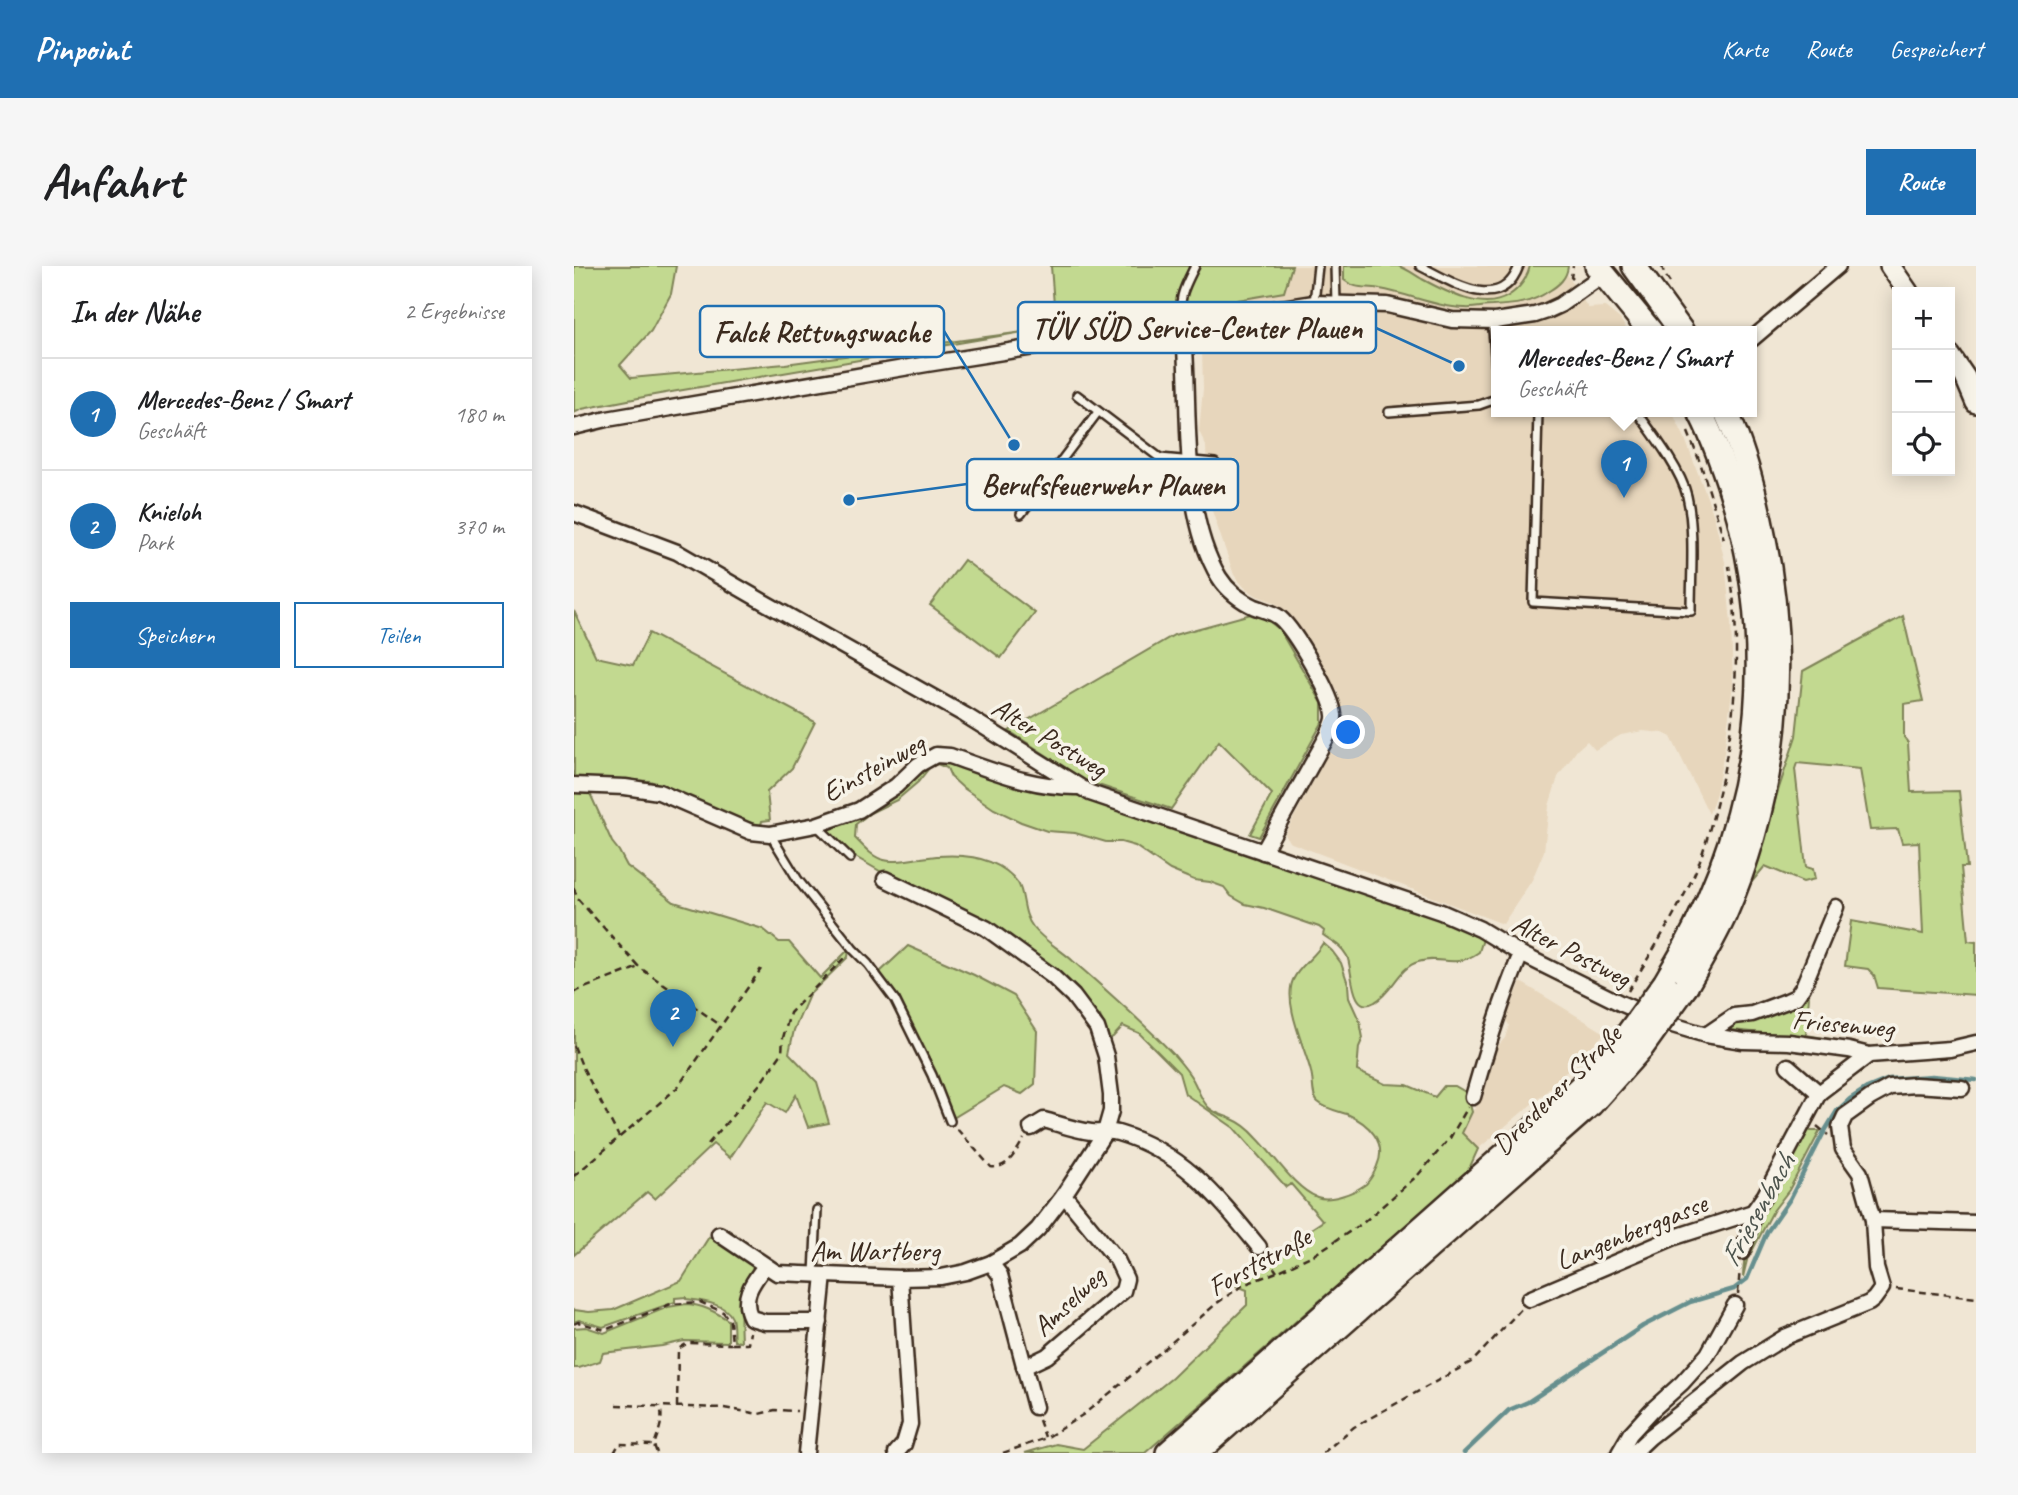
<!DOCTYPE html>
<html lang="de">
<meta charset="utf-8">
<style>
:root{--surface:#fff;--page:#f6f6f6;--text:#202124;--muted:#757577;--line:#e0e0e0;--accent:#1f6fb2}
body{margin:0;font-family:Caveat,sans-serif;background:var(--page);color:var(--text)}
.controls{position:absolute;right:21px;top:21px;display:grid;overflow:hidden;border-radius:0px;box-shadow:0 4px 18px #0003}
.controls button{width:63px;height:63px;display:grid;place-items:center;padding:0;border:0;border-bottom:2px solid var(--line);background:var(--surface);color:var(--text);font:35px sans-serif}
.you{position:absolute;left:775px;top:467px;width:24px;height:24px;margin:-18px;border:5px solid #fff;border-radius:50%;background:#1a73e8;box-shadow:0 0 0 10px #1a73e833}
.badge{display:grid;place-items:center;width:46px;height:46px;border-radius:50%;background:var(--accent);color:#fff;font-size:23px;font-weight:700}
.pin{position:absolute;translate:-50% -58px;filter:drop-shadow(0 2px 4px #0008)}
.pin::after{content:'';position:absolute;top:37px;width:24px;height:21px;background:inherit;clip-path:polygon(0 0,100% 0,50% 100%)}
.popup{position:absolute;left:917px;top:60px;width:266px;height:91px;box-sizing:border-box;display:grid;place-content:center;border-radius:0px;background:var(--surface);filter:drop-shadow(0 2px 5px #0005);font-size:23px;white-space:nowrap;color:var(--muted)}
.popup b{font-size:26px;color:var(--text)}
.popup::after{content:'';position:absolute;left:50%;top:100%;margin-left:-14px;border:14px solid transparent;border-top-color:var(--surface)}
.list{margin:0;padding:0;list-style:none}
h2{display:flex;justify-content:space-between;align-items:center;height:91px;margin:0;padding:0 28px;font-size:30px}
h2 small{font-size:23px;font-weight:400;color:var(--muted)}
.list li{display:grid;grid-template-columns:46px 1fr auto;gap:21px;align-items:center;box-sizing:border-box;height:112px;padding:0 28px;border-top:2px solid var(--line)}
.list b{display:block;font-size:26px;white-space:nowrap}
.list p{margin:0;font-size:23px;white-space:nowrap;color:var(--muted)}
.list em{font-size:23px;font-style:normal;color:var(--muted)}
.actions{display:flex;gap:14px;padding:21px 28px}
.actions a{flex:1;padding:16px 0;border:2px solid var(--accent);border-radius:0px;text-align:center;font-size:24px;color:var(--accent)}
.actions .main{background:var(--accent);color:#fff}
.icon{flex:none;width:38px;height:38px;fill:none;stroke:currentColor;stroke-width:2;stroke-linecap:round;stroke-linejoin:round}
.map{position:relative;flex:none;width:1402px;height:1187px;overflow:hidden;border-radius:0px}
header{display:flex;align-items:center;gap:42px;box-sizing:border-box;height:98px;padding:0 35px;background:var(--accent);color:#fff}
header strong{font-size:33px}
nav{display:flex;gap:38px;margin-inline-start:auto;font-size:24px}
.intro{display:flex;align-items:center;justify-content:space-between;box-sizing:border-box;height:168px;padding:0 42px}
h1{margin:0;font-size:49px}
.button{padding:18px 32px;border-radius:0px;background:var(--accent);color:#fff;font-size:24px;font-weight:700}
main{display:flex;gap:42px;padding:0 42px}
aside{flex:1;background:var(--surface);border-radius:0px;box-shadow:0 4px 18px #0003}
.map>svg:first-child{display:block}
.built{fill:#e7d6bc}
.green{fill:#c2d990;stroke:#7e8257;stroke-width:2}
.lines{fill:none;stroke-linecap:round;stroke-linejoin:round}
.stream{stroke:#668f8e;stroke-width:4.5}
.service-casing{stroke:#3b2a1e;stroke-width:12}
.minor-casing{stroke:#3b2a1e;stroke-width:19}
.secondary-casing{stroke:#3b2a1e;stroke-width:24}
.primary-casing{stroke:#3b2a1e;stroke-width:28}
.path{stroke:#3b2a1e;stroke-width:2.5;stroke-dasharray:7 5;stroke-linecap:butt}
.service{stroke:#f7f3e8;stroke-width:7}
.minor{stroke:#f7f3e8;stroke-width:14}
.secondary{stroke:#f7f3e8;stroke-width:19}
.primary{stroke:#f7f3e8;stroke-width:23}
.primary-bridge-casing{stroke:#3b2a1e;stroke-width:28;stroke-linecap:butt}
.primary-bridge{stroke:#f7f3e8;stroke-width:23}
.labels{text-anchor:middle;stroke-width:7;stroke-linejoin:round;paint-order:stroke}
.street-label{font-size:28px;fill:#3b2a1e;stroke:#f7f3e8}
.water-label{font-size:30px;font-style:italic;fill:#4d544d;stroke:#f7f3e8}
.leader{fill:none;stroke:#1f6fb2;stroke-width:2.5}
.callout-dot{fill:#1f6fb2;stroke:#f7f3e8;stroke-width:2.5}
.callout{fill:#f7f3e8;stroke:#1f6fb2;stroke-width:2.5}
.callout-label{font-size:30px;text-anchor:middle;font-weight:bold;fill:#3b2a1e}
</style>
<header>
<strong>Pinpoint</strong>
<nav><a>Karte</a><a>Route</a><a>Gespeichert</a></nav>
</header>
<div class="intro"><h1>Anfahrt</h1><a class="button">Route</a></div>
<main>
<aside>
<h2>In der Nähe<small>2 Ergebnisse</small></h2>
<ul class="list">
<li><span class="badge">1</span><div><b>Mercedes-Benz / Smart</b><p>Geschäft</p></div><em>180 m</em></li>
<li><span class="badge">2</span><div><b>Knieloh</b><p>Park</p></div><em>370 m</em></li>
</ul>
<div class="actions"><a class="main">Speichern</a><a>Teilen</a></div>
</aside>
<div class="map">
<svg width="1402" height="1187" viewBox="0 0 1402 1187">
<rect width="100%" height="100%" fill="#f0e6d4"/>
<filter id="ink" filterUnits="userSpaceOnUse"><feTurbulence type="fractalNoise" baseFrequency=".0143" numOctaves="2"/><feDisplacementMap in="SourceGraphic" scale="14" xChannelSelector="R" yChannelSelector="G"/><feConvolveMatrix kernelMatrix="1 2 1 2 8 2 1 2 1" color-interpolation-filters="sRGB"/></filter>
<g filter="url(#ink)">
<g class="built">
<path d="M617 0H988L1014 42 1031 41 1046 53 1054 66H922V146H1098L1110 170 1140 250 1151 296 1157 357 1159 418 1150 487 1142 527 1135 548 1097 471 1089 467 1069 465 1047 469 1021 484 1013 475 1003 484 984 511 975 540 970 585 958 614 929 658 715 576 711 568 764 469 769 446 764 426 718 351 700 336 683 330 671 322 660 309 634 233 632 180 625 165 629 123 628 82 601 44V33Z"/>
<path d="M947 716 1031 767 971 827 904 883 888 867 898 846 909 831 920 784 931 772 935 759 931 753Z"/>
</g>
<g class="green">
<path d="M0 0H102L97 28 77 65 46 99 57 112 211 98 449 66 80 129 8 143 0 147Z"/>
<path d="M477 0H718L710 26 482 65Z"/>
<path d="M770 0C783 0 813 0 824 0 832 2 841 9 848 13 872 26 909 46 934 30 945 23 953 13 956 0H994C993 12 985 19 975 25 958 37 940 39 918 40 909 40 900 43 891 42 862 41 835 28 806 23 792 20 782 24 770 14Z"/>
<path d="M390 294 461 347 427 392 356 339Z"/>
<path d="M0 345 22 391 59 399 75 367 241 456 218 502 193 526 196 554 188 555 187 559 170 555 76 515 0 512Z"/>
<path d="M677 348 692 353 705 363 748 437V457L685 571 676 568 698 528 645 475 597 543 512 515 435 465 600 369Z"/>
<path d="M1329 350 1349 435 1330 438V471L1334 477 1337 526 1385 525 1393 601H1387L1394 675 1402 676V729L1304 722 1300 709 1294 703 1271 700 1277 655 1349 668 1345 576 1328 577 1324 563 1296 564 1286 503 1223 497 1221 503 1232 601 1239 603 1241 613 1229 616 1191 600 1172 623 1222 470 1229 405Z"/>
<path d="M361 495H379L468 526 508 527 837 639 905 668 909 673 905 686C878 705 867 688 844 696 825 701 818 727 801 736 776 750 779 703 773 690 767 679 759 676 749 669L750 665 745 661 690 642 671 638 657 630 650 621 636 616 620 614 596 604 561 580 547 576H532L501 567 473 565 447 556 420 543 388 521 377 511 373 502 363 498 356 501 344 516 323 534 296 547 282 558 281 572C289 580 298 591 310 594 321 597 335 593 347 592 380 587 422 587 444 617 451 628 448 647 459 661 470 675 486 683 499 695 533 725 569 756 600 789 606 796 614 805 619 814 624 823 627 834 634 841 641 848 650 849 658 853 668 857 676 864 683 872 700 889 720 922 743 931 756 936 780 927 792 918 796 914 801 905 803 900 814 876 794 857 773 848 763 845 752 843 744 836 737 830 740 815 737 806 731 782 709 737 719 714 725 700 741 691 749 677L758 685 767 697 774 718 775 732 786 756 789 772 785 781 783 805 811 818 833 819 861 831 870 820H881L893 827 898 846 888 867 904 883 895 903 863 937 751 1030 571 1187H451L482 1178 509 1183 598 1112 673 1039V1024L658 1018 649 1019 652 1012 691 995 697 989 749 955 717 918 712 921 660 862 611 828 605 807 565 767 549 760 539 771 532 774 531 770 534 768 526 750 521 752 471 700 278 589 248 562 324 524Z"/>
<path d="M0 522 14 523 38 576 45 585 53 600 100 636 189 663 205 676H215L246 712 275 683 274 691 235 729 220 764 215 787 243 816 255 857 234 861 222 829 211 847 193 836 156 892 139 878 81 933 73 926 0 989Z"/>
<path d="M334 680 400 709 440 730 463 765 461 818 448 828 430 821 379 852 324 734 305 707Z"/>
<path d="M1227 729 1235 730 1232 769 1268 775 1158 764 1156 762 1157 759Z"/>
<path d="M1231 863 1237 865H1246L1215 924 1199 945 1176 989 1174 990 1169 1011C1170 958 1206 908 1231 863Z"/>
<path d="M135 971 181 1001C164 1021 166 1051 167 1076L160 1075C159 1068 160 1058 158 1052 152 1037 126 1035 112 1033V1031L101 1032V1036L29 1061 5 1054 0 1056V1044L15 1046 39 1044 107 1015Z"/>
<path d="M112 1038C128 1039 140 1045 154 1054V1076L110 1075 88 1080 29 1087 26 1095 5 1102H0V1062L12 1061 30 1067 94 1041Z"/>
</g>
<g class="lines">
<path class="stream" d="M890 1187 935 1144 954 1136 1069 1060 1116 1036 1160 1023 1173 1013 1193 966 1216 933 1249 868 1263 845 1276 833 1293 822 1315 813 1358 810 1402 814"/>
<defs>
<g id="service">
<path d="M761 0 762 37"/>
<path d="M846 0C878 16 927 49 945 0"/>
<path d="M740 37 744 0"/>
<path d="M921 55 919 64 922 102"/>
<path d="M609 58C603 33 610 22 621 0"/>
<path d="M503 129 586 192 641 197"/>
<path d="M815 146 905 139 922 133"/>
<path d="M964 146 959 336 1117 345C1117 309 1121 264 1113 230 1107 204 1079 168 1063 146"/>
<path d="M447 248 524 146"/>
<path d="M242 559 276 592"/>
<path d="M196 568 224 614 279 683 294 698 321 734 358 809 376 855"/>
<path d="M240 1008 243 944"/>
</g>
<g id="minor">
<path d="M609 58C618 135 604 243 645 311 653 324 667 335 681 341 689 344 699 346 706 352 721 365 759 430 760 449 761 456 756 463 754 469L689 586"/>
<path d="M1178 73 1264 0"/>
<path d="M0 161 33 153 353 98 740 37 813 39 878 54 921 55 961 49 973 45 986 39 1030 8"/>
<path d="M0 247 103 286 188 335 391 449 516 527 867 646 906 663 947 688 1046 737 1095 758 1132 769 1169 775 1215 776 1275 784 1295 789 1376 783 1402 777"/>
<path d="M0 519 51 521 85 526 177 566 196 568 242 559 285 544 322 520 344 499 362 489 376 490C420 505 458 522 505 521"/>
<path d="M1132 769 1160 750 1178 748 1213 735 1222 731 1229 721 1262 641"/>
<path d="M1214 800 1245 827"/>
<path d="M899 831C913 782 927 735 947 688"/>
<path d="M457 862 470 854C485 858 501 864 517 866 526 867 535 864 544 867 609 886 644 931 685 981"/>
<path d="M1179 946 1191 929 1245 827 1295 789"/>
<path d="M1299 954 1402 957"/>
<path d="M145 968 203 1007 326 1012 367 1011 392 1006 417 997 446 980 464 963 490 929 531 866 537 845V829L532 790 523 762 499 730 478 710 412 662 311 613"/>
<path d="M1168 986 1178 956 1179 946"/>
<path d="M417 997 426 1009 461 1141"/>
<path d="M191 1000C179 1016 166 1031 177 1052L191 1056H246"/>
<path d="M955 1033 1101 971 1179 946"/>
<path d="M450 1101 473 1090 549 1025 552 1013 543 994 490 929"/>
<path d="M232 1187 250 1009"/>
<path d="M322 1187 330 1178 336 1158 326 1012"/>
<path d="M1045 1187 1056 1168 1078 1144 1108 1117 1134 1088 1161 1039"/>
<path d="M1059 1187 1076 1171 1169 1097 1211 1071 1295 1037 1300 1033 1308 1022 1302 1002 1299 954 1286 907 1269 883 1266 861 1271 850 1296 832 1316 821 1341 819 1388 822"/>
</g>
<g id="secondary">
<path d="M1316 0 1334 26"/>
<path d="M1376 89 1391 111 1402 137"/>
</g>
<g id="primary">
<path d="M1023 0 1077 66"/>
<path d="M1060 0 1108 66"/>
<path d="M1091 717C1179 573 1207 415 1165 251 1155 216 1143 179 1126 146"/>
<path d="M1112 720C1125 697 1139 674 1150 650 1203 530 1216 397 1189 269 1181 227 1170 185 1152 146"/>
<path d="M594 1187 997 830 1025 803 1051 772"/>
<path d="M622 1187 1017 838 1068 781"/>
</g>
</defs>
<use href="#service" class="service-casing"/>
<use href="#minor" class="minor-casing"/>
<use href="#secondary" class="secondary-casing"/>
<use href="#primary" class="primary-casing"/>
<g class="path">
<path d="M1088 0 1090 8 1099 21"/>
<path d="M999 13 997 11 999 0"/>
<path d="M1114 166 1127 199 1150 273"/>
<path d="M0 622 3 632 65 701 146 759"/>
<path d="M1054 725C1077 687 1101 650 1120 609 1129 589 1135 565 1141 543 1161 464 1169 381 1155 300"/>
<path d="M0 726 65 701"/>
<path d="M0 780 8 800 45 871"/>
<path d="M1243 860 1254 869"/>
<path d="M383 863 417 901C435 903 441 886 450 873"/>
<path d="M134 878 186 818 208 787 209 772 216 747 272 690"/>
<path d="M0 910 103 822 187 703"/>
<path d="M693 992 703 1006"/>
<path d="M1322 1023 1402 1032"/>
<path d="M1164 1028 1166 1000"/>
<path d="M0 1058 4 1056 31 1064 97 1038 126 1036 149 1046 156 1055 158 1078H174L176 1066"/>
<path d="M42 1139 150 1142 185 1148 201 1144 223 1145"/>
<path d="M103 1141 104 1083 114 1077 157 1078"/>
<path d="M465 1154 471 1171"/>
<path d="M40 1187 45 1178 80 1179"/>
<path d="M83 1187 80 1179C85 1164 90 1155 86 1140"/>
<path d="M429 1187 472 1172 510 1148 590 1083 643 1037 669 1019 703 1006 741 988 789 957 844 909 876 872 894 841"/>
<path d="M749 1187 780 1161 899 1095 948 1042"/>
</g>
<use href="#service" class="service"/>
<use href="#minor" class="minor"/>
<use href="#secondary" class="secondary"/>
<use href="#primary" class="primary"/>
<defs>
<g id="primary-bridge">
<path d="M1051 772 1091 717"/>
<path d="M1068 781 1112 720"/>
</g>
</defs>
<use href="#primary-bridge" class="primary-bridge-casing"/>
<use href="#primary-bridge" class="primary-bridge"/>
</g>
</g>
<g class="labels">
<g class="street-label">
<text transform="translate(476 471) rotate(31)" y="10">Alter Postweg</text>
<text transform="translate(299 501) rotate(-29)" y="10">Einsteinweg</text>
<text transform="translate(998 684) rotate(27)" y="10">Alter Postweg</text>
<text transform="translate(1269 757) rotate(5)" y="10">Friesenweg</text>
<text transform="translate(982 823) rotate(-45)" y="10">Dresdener Straße</text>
<text transform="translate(1057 965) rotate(-22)" y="10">Langenberggasse</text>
<text x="301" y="994">Am Wartberg</text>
<text transform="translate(685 995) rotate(-29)" y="10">Forststraße</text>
<text transform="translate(494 1035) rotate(-43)" y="10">Amselweg</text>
</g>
<g class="water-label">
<text transform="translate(1183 944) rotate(-61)" y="10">Friesenbach</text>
</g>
</g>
<path class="leader" d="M885 100L802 62M440 179L370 65M275 234L393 218"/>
<g class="callout-dot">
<circle cx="885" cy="100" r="7"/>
<circle cx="440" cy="179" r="7"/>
<circle cx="275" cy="234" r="7"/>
</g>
<g class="callout">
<rect x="444" y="36" width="358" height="51" rx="7"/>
<rect x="126" y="40" width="244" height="51" rx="7"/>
<rect x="393" y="193" width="271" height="51" rx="7"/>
</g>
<g class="callout-label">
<text x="623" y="72">TÜV SÜD Service-Center Plauen</text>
<text x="248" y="76">Falck Rettungswache</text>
<text x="529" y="229">Berufsfeuerwehr Plauen</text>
</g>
</svg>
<div class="controls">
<button>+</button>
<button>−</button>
<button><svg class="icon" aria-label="locate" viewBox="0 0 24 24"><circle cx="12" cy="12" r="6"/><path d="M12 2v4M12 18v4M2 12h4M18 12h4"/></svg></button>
</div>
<div class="you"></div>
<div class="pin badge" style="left:1050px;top:232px">1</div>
<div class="popup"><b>Mercedes-Benz / Smart</b>Geschäft</div>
<div class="pin badge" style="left:99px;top:781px">2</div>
</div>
</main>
